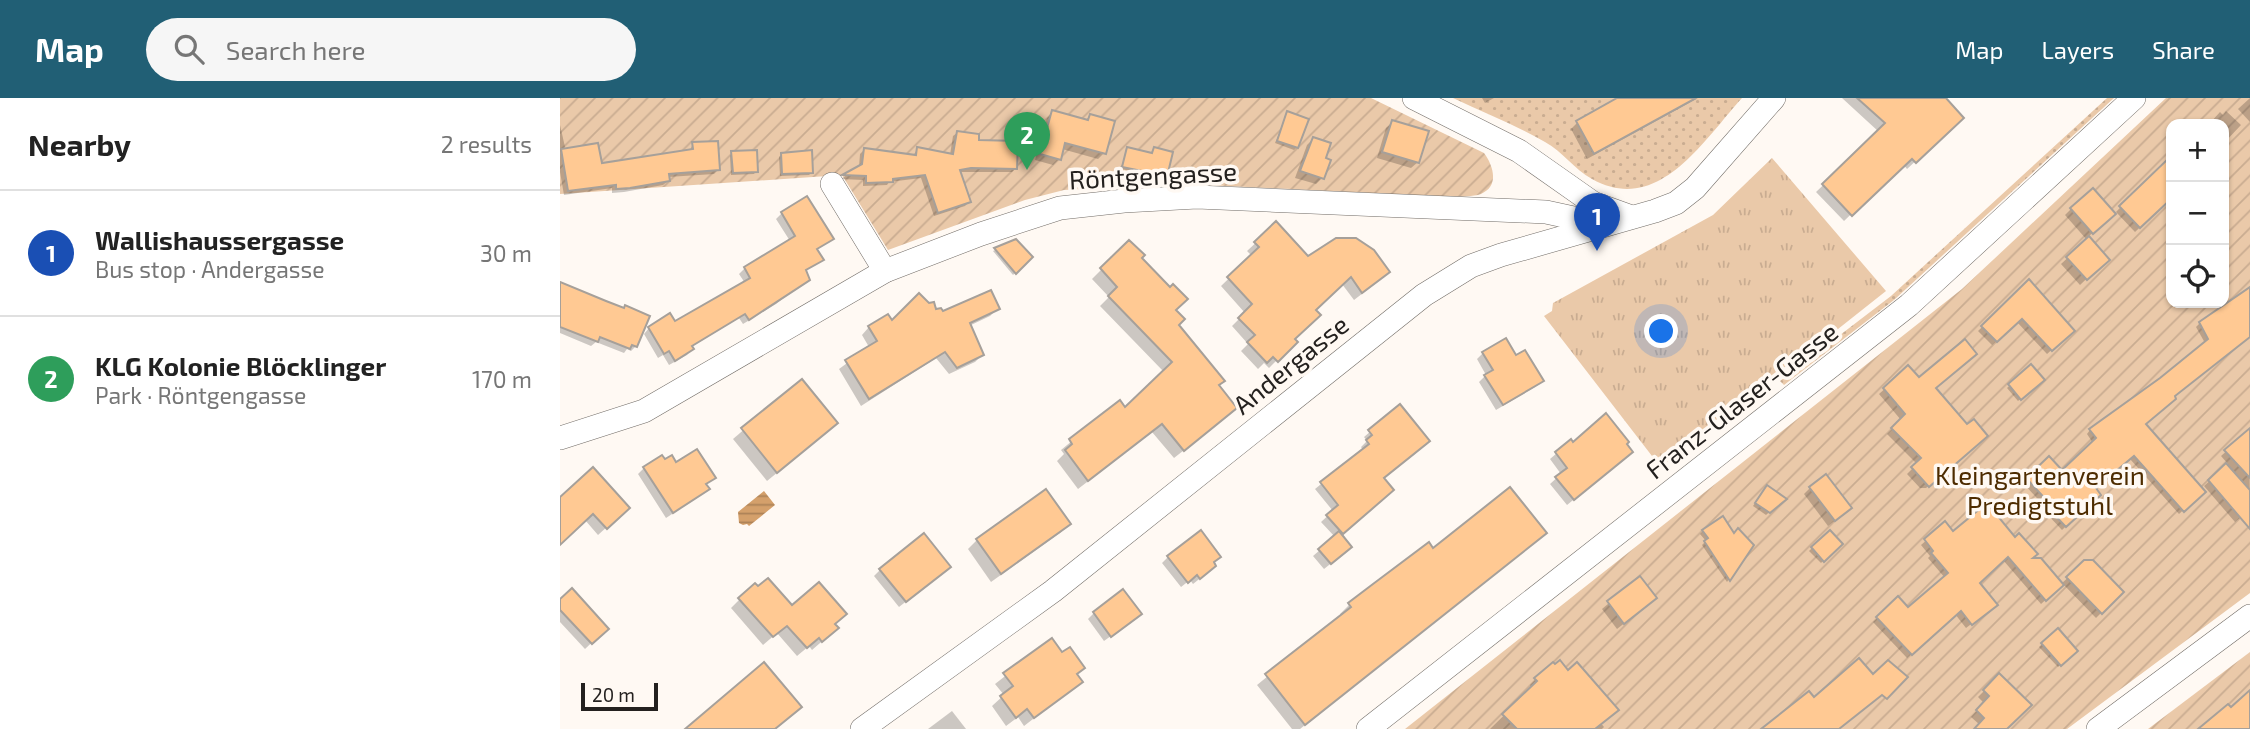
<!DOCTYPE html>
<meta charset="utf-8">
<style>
:root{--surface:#fff;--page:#f6f6f6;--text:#222;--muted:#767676;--line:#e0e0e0;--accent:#215f75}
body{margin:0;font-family:"Exo 2",sans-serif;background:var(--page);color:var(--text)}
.controls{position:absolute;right:21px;top:21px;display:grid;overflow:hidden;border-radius:14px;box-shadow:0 2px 5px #0004}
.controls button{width:63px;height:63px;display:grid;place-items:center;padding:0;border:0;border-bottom:2px solid var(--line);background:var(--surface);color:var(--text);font:35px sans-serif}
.scale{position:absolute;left:21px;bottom:18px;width:77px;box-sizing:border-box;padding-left:7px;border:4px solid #24211f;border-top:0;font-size:19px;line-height:24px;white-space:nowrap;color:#24211f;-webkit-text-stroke:5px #fff9f3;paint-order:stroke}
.you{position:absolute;left:1102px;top:234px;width:24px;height:24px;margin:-18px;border:5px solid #fff;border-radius:50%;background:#1a73e8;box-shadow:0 0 0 10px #1a73e833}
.badge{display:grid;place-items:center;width:46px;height:46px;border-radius:50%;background:var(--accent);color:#fff;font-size:23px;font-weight:700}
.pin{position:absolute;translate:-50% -58px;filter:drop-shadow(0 2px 4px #0008)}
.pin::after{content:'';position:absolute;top:37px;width:24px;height:21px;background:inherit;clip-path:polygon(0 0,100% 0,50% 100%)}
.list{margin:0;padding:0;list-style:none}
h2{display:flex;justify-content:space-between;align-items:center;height:91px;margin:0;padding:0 28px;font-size:30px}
h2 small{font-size:23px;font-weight:400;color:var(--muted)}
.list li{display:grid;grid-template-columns:46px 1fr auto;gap:21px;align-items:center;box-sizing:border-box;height:126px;padding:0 28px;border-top:2px solid var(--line)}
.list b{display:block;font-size:26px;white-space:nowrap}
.list p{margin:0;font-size:23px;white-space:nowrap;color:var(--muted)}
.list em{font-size:23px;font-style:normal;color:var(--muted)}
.icon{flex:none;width:38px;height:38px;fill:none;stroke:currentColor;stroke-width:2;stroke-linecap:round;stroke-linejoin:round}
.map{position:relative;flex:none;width:1690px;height:631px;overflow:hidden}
header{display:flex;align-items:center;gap:42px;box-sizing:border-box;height:98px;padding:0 35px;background:var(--accent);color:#fff}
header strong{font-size:33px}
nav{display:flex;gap:38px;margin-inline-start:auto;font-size:24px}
.search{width:490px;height:63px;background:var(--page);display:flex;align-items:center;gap:18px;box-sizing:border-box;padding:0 24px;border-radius:38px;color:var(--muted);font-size:26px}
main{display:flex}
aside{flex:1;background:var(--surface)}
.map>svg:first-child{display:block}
.grass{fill:url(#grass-dots)}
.park{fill:url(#park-tufts)}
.garden{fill:url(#garden-furrows);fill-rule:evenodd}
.water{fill:url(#water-rules)}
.shadow{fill:#0003}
.building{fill:#ffc993;stroke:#a6a09a;stroke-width:2}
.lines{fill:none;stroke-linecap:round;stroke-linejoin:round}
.street-casing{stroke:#716c67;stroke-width:24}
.street{stroke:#fff;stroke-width:23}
.labels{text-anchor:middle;stroke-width:7;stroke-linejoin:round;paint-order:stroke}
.street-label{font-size:26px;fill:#24211f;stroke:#fff9f3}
.park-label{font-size:26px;fill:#4e2c00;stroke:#fff9f3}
</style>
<header>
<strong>Map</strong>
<div class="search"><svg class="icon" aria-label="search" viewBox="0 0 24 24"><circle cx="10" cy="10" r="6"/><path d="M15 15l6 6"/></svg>Search here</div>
<nav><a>Map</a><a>Layers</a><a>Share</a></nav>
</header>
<main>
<aside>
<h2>Nearby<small>2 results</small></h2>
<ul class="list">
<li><span class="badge" style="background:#1a4fb4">1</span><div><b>Wallishaussergasse</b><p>Bus stop · Andergasse</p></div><em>30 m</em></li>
<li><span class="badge" style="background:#2e9e5b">2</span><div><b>KLG Kolonie Blöcklinger</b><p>Park · Röntgengasse</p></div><em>170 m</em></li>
</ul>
</aside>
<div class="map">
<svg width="1690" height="631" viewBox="0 0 1690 631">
<defs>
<pattern id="grass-dots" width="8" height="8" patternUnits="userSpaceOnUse" patternTransform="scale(1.75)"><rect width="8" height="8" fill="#eac9a9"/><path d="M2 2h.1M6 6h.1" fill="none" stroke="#c9ac91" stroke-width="1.8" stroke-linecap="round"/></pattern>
<pattern id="park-tufts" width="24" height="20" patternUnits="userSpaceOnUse" patternTransform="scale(1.75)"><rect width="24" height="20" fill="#eac9a9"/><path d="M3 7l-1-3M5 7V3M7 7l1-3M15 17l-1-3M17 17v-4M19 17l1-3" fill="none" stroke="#c9ac91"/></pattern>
<pattern id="garden-furrows" width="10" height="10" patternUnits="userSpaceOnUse" patternTransform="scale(1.75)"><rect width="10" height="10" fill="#eac9a9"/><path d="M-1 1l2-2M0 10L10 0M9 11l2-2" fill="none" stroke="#c9ac91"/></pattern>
<pattern id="water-rules" width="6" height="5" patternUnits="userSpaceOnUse" patternTransform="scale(1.75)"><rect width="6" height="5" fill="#d4a06b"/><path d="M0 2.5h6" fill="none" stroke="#ac8257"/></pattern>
</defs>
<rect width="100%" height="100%" fill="#fff9f3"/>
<g class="grass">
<path d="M893 0H1182C1143 43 1098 118 1032 81 1014 71 1003 54 985 44 956 27 924 15 893 0Z"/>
<path d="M1547 0H1554L1334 202 1224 287 1220 283 1331 198Z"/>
</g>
<path class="park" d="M1212 60 1326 193 1249 254 1220 272 1115 354 1102 371 984 218 992 213 993 205 1153 117Z"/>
<g class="garden">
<path d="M0 0H811L924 55C933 67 940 88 921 96 913 99 901 98 892 99L626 86 504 92 465 102 328 152 282 77 0 96Z"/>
<path d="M1606 0H1690V495L1507 631H845L1402 191ZM1611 26H1664V205H1611Z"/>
<path d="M1690 554V631H1588Z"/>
</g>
<path class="water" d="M204 393 215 407 189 428 187 426 183 427 179 425 178 414Z"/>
<g class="shadow">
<path d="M922 0H934L925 5Z"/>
<path d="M1061 0H1138L1027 61 1011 31 1017 25Z"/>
<path d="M1282 0H1384L1402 20 1347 71 1343 66 1284 123 1256 94 1319 34Z"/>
<path d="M1690 0V24L1678 11Z"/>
<path d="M1666 13 1681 27 1664 45V26H1649L1660 14 1663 17Z"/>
<path d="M493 14 525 23 530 18 544 55 538 61 502 51 499 61 493 67 475 62 487 20Z"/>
<path d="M728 15 737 49 734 52 715 45Z"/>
<path d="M833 24 858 64 851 70 817 60 826 30Z"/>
<path d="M0 27 5 49 2 53 40 67 129 54 133 46 158 72 154 76 108 79V83L103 87 64 94 52 95V90L4 97 0 74Z"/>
<path d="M397 35 456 70 452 74H399L409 104 405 108 374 118 361 80 329 84 327 87 303 88V82L281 81 299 69 300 56 304 52 353 58 358 50 390 57 393 38Z"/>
<path d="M753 41 764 61 762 80 756 86 735 80 747 47Z"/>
<path d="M567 51 591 56 594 51 604 82 602 85 579 80 581 75 561 71Z"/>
<path d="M172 55 196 73 194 76 171 77 170 58Z"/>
<path d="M222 56 252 74 249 77 220 78 219 59Z"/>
<path d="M1610 58 1611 100 1575 134 1556 114Z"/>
<path d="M1511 111 1552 117 1528 139 1547 161 1520 187 1501 166 1527 142 1505 117Z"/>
<path d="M222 115 271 141 256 152 261 161 245 173 248 181 216 206 183 226 179 220 131 249 132 251 127 257 109 267 103 257 98 260 84 236 89 230 115 226 185 185 179 176 185 170 230 143 216 121Z"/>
<path d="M716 126 748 161 820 182 794 202 782 186 753 212 732 241 735 244 709 270 704 265 698 271 681 253 688 246 672 228 685 215 661 188 692 158 687 153Z"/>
<path d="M455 143 471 159 453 177 433 153Z"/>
<path d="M569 144 579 160 610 192 617 227 657 288 666 319 614 360 592 334 518 391 497 363 504 356 501 352 559 304 565 311 604 274 540 208 549 199 532 181Z"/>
<path d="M1469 184 1508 237 1487 256 1457 224 1432 247 1418 233Z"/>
<path d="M0 186 76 248 71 253 67 251 64 255 36 244 31 248 0 235Z"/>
<path d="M1690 191V221L1688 223 1690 237 1613 299 1583 326 1643 394 1619 416 1570 361 1534 390 1539 397 1502 432 1486 415 1488 412 1463 385 1489 361 1502 374 1533 345 1527 336 1530 332 1602 282 1645 245 1636 229 1640 225Z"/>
<path d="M437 211 430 218 409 228 422 257 415 264 389 276 376 260 301 308 279 271 309 249 302 237 309 229 375 213 382 215Z"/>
<path d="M923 255 956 259 981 282 975 289 936 312 919 284 926 277 917 261Z"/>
<path d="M1471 269 1482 282 1458 303 1447 290Z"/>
<path d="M1348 270 1359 282 1374 291 1420 344 1366 390H1360L1347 376 1357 366 1327 336 1341 322 1319 296Z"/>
<path d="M241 283 267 334 207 383 173 341Z"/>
<path d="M840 308 822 380 825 398 780 438 784 455 764 471 753 458 775 439 761 424 773 413 755 391 803 352 801 349 807 343 804 339Z"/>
<path d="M1689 333 1690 411 1675 424 1644 388 1668 366 1661 358Z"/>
<path d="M1011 343 1065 360 1007 407 990 386 1001 376 990 361Z"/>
<path d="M104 363 153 380 145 387 148 391 141 397 106 420 78 376 84 370Z"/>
<path d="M1250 390 1283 416 1268 428 1244 396Z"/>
<path d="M1204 392 1224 401 1206 417 1193 408Z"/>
<path d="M0 401 60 417 38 437 25 422 0 446Z"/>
<path d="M509 426 500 435 431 484 408 451 417 442Z"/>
<path d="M1385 426 1393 436 1469 462 1501 486 1525 464 1562 494 1536 520 1503 486 1481 506 1443 462 1418 485 1431 511 1406 530 1395 516 1347 560 1313 524 1338 501 1348 512 1385 480 1368 460 1370 458 1361 447Z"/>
<path d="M1143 433 1174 438 1192 448 1167 484 1142 447 1146 443 1140 436Z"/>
<path d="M1269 434 1280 446 1261 465 1249 453Z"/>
<path d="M985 435 740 631H732L697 587 782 518 780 516 789 507 873 452Z"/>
<path d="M608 459 652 465 648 474 633 486 630 482 621 489 602 465Z"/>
<path d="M320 472 382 475 339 509 314 478Z"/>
<path d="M1079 480 1089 506 1057 531 1042 511Z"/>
<path d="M180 501 232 509 273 526 267 539 252 552 249 548 237 558 217 535 203 547 171 510Z"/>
<path d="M0 503 46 531 25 551 0 524Z"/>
<path d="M534 515 573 522 544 543 528 521Z"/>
<path d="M1498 532 1516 553 1498 569 1479 549Z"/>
<path d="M491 542 501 557 523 570 516 577 521 584 464 628 458 619 446 628 432 608 444 597 435 586Z"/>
<path d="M995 569 1044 629 1042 631H930L972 590 970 587 976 581Z"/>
<path d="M1439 578 1446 631H1416L1420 627 1411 619 1424 605 1418 599Z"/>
<path d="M392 613 406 631H368Z"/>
</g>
<g class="building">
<path d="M1057 0H1136L1034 56 1016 23Z"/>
<path d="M1297 0H1386L1404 20 1356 65 1352 61 1292 118 1262 86 1325 25Z"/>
<path d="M492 12 528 22 530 16 555 23 546 56 505 45 501 62 480 56Z"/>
<path d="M727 13 749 21 738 50 717 43Z"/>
<path d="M832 22 869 33 859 65 822 54Z"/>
<path d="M397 33 419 36V42L458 43 457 71 411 70 400 72 411 104 378 115 365 77 333 81V84L306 85V78L282 77 302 66 304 50 356 57 357 49 393 56Z"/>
<path d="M753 39 771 45 766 60 771 62 764 81 740 73Z"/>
<path d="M158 43 160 72 109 76 110 83 70 90 56 91V87L8 93 1 51 38 45 42 65 133 51 132 44Z"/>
<path d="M567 49 592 55 594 49 613 54 606 83 581 77 582 73 562 69Z"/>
<path d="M197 52 198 74 173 75 171 53Z"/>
<path d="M252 52 253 75 222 76 221 55Z"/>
<path d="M1611 58V101L1580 130 1559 108Z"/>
<path d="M1533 90 1556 116 1533 136 1510 110Z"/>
<path d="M247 98 274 141 257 151 264 162 246 172 250 182 189 222 185 216 132 248 134 251 115 263 109 253 104 256 88 229 110 215 115 223 190 180 184 169 235 138 221 114Z"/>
<path d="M716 123 748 158 776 140H796L814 152 830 174 802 195 791 179 756 212 761 217 735 241 738 244 718 264 713 259 707 265 687 244 695 237 678 220 692 206 667 179 699 149 694 144Z"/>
<path d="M1529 138 1550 162 1527 182 1506 159Z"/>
<path d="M456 141 473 159 456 176 434 150Z"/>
<path d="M569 142 585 157 582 160 610 189 613 186 628 201 616 212 625 221 619 227 665 283 659 287 677 310 624 353 602 326 528 383 505 352 512 346 509 341 560 302 565 309 612 264 548 198 557 189 540 170Z"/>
<path d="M1469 181 1515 233 1492 253 1462 221 1437 244 1421 228Z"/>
<path d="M0 184 46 203 64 210 65 207 90 218 77 249 72 247 70 251 40 239 38 244 0 229Z"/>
<path d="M1690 189V239L1615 298 1616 301 1586 326 1646 394 1624 414 1574 358 1536 390 1541 397 1506 429 1488 410 1491 407 1466 380 1489 358 1502 372 1536 340 1529 331 1600 280 1648 241 1639 224Z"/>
<path d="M431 192 440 211 410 225 424 257 397 270 385 254 309 301 285 262 317 243 308 228 328 216 332 222 359 195 369 205 374 204 376 211 381 210 383 213Z"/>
<path d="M946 240 956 257 965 252 984 283 943 307 924 277 933 272 922 254Z"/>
<path d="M1405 241 1417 256 1376 290 1407 326 1414 321 1428 338 1369 389 1351 369 1361 360 1331 330 1345 316 1323 290 1348 267 1359 279Z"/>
<path d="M1471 266 1485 282 1461 302 1448 286Z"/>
<path d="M242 281 278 325 217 375 181 330Z"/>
<path d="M840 306 870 343 824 380 834 392 783 436 766 417 778 407 760 384 809 346 806 342 812 337 808 332Z"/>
<path d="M1046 315 1069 344 1067 346 1073 354 1014 402 995 379 1007 370 995 354 1011 341 1013 344Z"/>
<path d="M1690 330V380L1664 352Z"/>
<path d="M137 351 156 380 146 386 150 391 113 415 83 369 102 357 105 361 112 357 116 364Z"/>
<path d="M1666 365 1690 392V431L1648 382Z"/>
<path d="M33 369 70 410 47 431 33 416 0 447V399Z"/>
<path d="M1266 376 1292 410 1275 423 1249 389Z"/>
<path d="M1207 387 1227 401 1210 415 1195 405Z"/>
<path d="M950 389 987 435 745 627 705 576 791 509 788 505 813 486 869 444 873 450Z"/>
<path d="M486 391 511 426 441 476 416 441Z"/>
<path d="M1427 405 1455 439 1459 435 1478 456 1473 460H1481L1504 487 1486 503 1448 459 1420 485 1438 507 1412 527 1401 513 1352 557 1316 519 1338 498 1348 509 1388 475 1371 455 1373 453 1364 441 1385 423 1393 433Z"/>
<path d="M1163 418 1174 435 1178 430 1194 447 1170 483 1144 443 1148 440 1142 432Z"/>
<path d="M641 432 661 459 654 464 656 468 640 481 637 477 628 485 607 458Z"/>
<path d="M1270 432 1283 446 1264 464 1251 449Z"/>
<path d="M779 433 792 449 771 466 758 451Z"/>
<path d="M364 435 391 469 346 504 319 471Z"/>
<path d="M1524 462H1533L1564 494 1542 516 1506 479Z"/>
<path d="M1080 478 1097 500 1064 526 1047 503Z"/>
<path d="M208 480 232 507 259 484 287 516 275 526 279 530 262 544 259 540 247 550 227 528 213 539 178 500 195 485 198 488Z"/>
<path d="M12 490 49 531 32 546 0 512V501Z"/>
<path d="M563 491 582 516 551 539 533 514Z"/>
<path d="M1498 530 1518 553 1501 568 1481 545Z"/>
<path d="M492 540 502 554 510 549 525 570 517 576 523 584 474 620 467 611 456 620 440 598 453 588 443 575Z"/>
<path d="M1299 560 1313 576 1328 562 1348 579 1327 601 1322 597 1279 631H1201L1249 593 1254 599Z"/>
<path d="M1000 562 1008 572 1017 564 1059 612 1035 631H957L942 616 977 583 974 580 993 564 995 566Z"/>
<path d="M204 564 242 609 215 631H125Z"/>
<path d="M1439 575 1472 607 1447 631H1414L1424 620 1416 612 1429 598 1423 592Z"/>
<path d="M1690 592V631H1638L1668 606 1671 609Z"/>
</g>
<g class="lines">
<defs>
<g id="street">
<path d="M854 0 959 53 1033 105 1069 118"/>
<path d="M272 86 325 173"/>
<path d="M0 340 84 313 325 173 421 136 500 110 564 103 637 99 986 114 1032 124 1072 119"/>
<path d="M302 631 493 493 864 197 911 168 941 157 1095 113 1116 105 1135 90 1214 0"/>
<path d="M808 631 1349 207 1574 0"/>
<path d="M1538 631 1690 518"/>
</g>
</defs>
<use href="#street" class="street-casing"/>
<use href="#street" class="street"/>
</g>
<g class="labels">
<g class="street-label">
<text transform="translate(593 78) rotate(-3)" y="9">Röntgengasse</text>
<text transform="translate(731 267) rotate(-39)" y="9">Andergasse</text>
<text transform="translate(1182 303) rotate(-38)" y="9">Franz-Glaser-Gasse</text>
</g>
<g class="park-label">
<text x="1480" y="387">Kleingartenverein<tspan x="1480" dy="30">Predigtstuhl</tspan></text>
</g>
</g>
</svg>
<div class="controls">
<button>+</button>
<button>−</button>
<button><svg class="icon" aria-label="locate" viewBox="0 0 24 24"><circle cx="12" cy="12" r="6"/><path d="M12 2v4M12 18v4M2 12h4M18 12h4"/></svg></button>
</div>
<div class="scale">20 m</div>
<div class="you"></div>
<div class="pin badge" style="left:1037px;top:153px;background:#1a4fb4">1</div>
<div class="pin badge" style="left:467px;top:72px;background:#2e9e5b">2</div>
</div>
</main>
